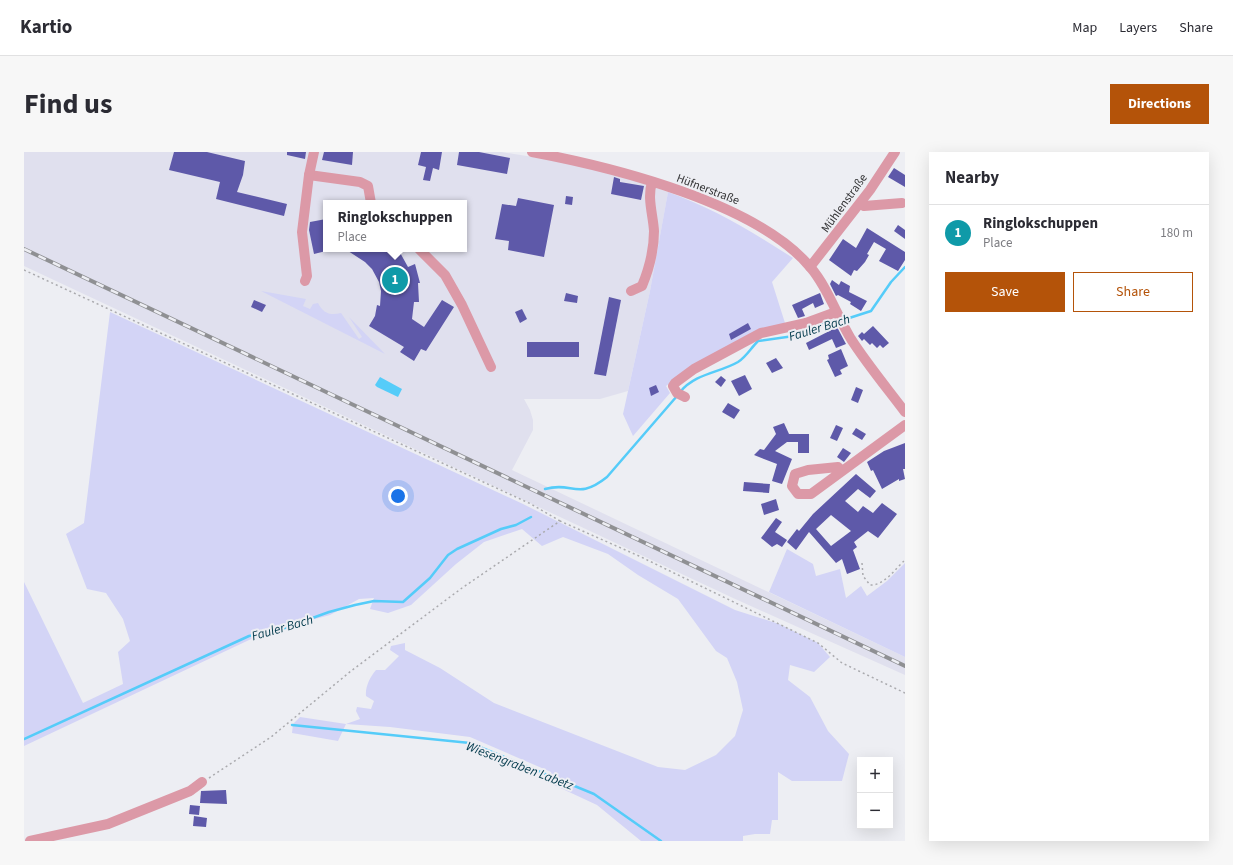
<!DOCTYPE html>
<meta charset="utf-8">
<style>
:root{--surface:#fff;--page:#f7f7f7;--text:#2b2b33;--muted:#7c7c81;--line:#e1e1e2;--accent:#b45309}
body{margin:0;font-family:"Source Sans 3",sans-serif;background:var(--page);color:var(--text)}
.controls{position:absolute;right:12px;bottom:12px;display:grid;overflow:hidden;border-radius:0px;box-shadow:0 4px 16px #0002}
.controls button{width:36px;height:36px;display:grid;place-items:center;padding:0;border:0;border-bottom:1px solid var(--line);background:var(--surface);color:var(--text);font:20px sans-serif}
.you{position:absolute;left:374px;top:344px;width:14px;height:14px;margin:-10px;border:3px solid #fff;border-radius:50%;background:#1a73e8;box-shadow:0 0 0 6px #1a73e833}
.badge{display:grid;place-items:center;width:26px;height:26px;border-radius:50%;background:var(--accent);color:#fff;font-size:13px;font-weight:700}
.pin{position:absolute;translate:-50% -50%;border:2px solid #fff;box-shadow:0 1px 4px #0006}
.popup{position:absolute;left:299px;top:48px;width:144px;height:52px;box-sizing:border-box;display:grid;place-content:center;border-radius:0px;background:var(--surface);filter:drop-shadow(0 1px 3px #0005);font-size:13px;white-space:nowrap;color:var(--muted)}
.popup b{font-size:15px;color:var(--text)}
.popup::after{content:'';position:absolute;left:50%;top:100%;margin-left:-8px;border:8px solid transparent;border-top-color:var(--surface)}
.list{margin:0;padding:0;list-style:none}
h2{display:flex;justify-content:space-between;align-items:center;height:52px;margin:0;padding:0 16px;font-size:17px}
h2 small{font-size:13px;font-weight:400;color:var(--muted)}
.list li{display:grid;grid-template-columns:26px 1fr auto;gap:12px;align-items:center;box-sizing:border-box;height:56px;padding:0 16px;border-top:1px solid var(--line)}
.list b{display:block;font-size:15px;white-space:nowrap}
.list p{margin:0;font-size:13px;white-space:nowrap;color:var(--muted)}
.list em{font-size:13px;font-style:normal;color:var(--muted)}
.actions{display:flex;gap:8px;padding:12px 16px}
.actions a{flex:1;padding:9px 0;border:1px solid var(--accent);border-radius:0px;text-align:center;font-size:14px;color:var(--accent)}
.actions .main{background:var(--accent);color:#fff}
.map{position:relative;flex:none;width:881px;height:689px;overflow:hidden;border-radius:0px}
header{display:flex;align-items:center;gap:24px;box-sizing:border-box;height:56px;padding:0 20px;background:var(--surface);border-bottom:1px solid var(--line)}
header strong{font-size:19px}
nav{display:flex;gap:22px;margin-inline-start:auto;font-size:14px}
.intro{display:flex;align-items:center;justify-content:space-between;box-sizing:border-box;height:96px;padding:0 24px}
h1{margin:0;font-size:28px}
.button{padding:10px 18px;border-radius:0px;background:var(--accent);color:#fff;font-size:14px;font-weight:700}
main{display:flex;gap:24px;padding:0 24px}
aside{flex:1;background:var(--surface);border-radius:0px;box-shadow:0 4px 16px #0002}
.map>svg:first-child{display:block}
.built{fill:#e0e0ee;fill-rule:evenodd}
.green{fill:#d3d4f6}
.water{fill:#55ccf9}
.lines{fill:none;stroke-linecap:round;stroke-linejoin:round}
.stream{stroke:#55ccf9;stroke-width:2.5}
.building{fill:#5e59a9;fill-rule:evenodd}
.path{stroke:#aaaaae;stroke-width:1.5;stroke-dasharray:2 3;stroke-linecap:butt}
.minor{stroke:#dc99a7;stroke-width:10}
.rail-casing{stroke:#8f9093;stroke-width:4}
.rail{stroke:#edeef3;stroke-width:2.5;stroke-dasharray:8;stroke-linecap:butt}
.labels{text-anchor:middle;stroke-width:4;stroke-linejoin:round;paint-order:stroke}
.street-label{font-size:12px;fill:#343436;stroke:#edeef3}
.water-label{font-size:13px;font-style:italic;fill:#023a4c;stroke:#edeef3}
</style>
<header>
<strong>Kartio</strong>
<nav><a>Map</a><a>Layers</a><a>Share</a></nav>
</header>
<div class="intro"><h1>Find us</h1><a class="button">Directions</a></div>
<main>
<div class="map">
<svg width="881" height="689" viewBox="0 0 881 689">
<rect width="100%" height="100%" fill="#edeef3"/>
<path class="built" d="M0 0H477L534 9 597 24 644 40 626 139 604 239 576 247H500L506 258 509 268V278L488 318 881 505V523L709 446 0 114ZM302 51H440V97H302Z"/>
<g class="green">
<path d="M644 40C689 56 729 80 769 106L748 130 761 171 665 217 642 234 646 241 609 284 599 262 626 139Z"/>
<path d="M237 139 282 147 279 154 286 157 289 152 294 151C299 161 306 164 317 161L335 187 338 185 325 165 361 202Z"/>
<path d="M86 160 499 352 711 458 755 472 794 491 806 505 790 520 766 513 764 528 786 545 804 579 825 602 818 629H768L754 620V668H748L746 682H731L719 684V689H617L573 653 530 633 527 620 446 585 366 575 322 572 314 589 268 581 269 572 276 565 322 572 336 567 332 559 333 555 347 557 350 549 342 544C341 535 346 525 352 518H361L375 504 366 498 367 494 381 491V498L416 516 470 551 634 615 661 618 692 603 711 584 719 558 713 530 703 506 692 499 654 447 614 423 584 402 539 385 518 394 498 377 460 390 432 412 387 453 364 461 346 457 350 446 335 447 306 463 242 480 0 594V430L59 551 99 532 94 500 106 489 99 467 82 441 63 437 42 382 60 371Z"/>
<path d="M763 397 789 412 792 424 816 417 822 446 837 434 843 444 863 429 881 411V505L745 440Z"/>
</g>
<path class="water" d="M356 225 378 237 374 245 353 235 351 233Z"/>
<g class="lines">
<g class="stream">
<path d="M819 168 847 159 867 130 881 115"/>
<path d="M656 240C672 221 695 221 714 210 722 205 727 196 734 189L777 183 800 172 814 169"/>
<path d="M521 337C549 329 553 349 583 325L653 244"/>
<path d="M268 573 446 591 570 642 637 689"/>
<path d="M0 587 225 484 258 477 305 460 331 453 350 449 379 450 406 426 424 403 433 397 477 377 492 373 507 365"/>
</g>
</g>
<g class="building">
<path d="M150 0H183L221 9 219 23 213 40 263 52 260 64 192 47 196 30 145 18Z"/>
<path d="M263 0H282L281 7 263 3Z"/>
<path d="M300 0H329L328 13 298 8Z"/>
<path d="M397 0H418L415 18 409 16 406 29 399 28 402 15 394 13Z"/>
<path d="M435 0H455L486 6 483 22 433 13Z"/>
<path d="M870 16 881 23V35L864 25Z"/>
<path d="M590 25 596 27V30L620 34 617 48 587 42Z"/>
<path d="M542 44 549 45 548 53 541 52Z"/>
<path d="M494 46 530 53 520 105 484 98 485 89 471 87 478 52 492 54Z"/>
<path d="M302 67V99L290 102 285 78 286 70Z"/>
<path d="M874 73 881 78V87L870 79Z"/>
<path d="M843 76 881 100V108L874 119 855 109 862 97 850 90 843 102 845 103 841 110 833 119 830 118 827 124 805 108 819 87 832 96Z"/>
<path d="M321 97H374L384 115 391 112 396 131H394L395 150H390L388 167 400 175 418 148 430 155 402 199 397 197 390 209 376 200 380 195 345 174 351 164 353 153 356 154 357 139 355 130 348 117 341 110Z"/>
<path d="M808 128 815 133 817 129 826 134 825 140 843 149 837 159 826 152 827 150 814 143 812 144 806 132Z"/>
<path d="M542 141 554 144 553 151 540 149Z"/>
<path d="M796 141 800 152 791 156 789 151 778 157 781 164 774 166 768 153Z"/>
<path d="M585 145 597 148 582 224 570 222Z"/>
<path d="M230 148 242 153 238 160 227 155Z"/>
<path d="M498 157 503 167 496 171 491 160Z"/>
<path d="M724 171 727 177 707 188 705 182Z"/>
<path d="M849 174 865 191 859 196 856 193 853 196 848 191 846 193 840 187 838 189 834 184 838 180 840 182Z"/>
<path d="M813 175 822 192 812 196 808 187 785 198 782 191Z"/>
<rect x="503" y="190" width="52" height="15"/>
<path d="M817 197 824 214 816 218 818 222 811 225 803 208 805 207 804 203Z"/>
<path d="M752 206 759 216 748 221 742 211Z"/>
<path d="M721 223 728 237 715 244 707 229Z"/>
<path d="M697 224 702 228 697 235 691 230Z"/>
<path d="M632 233 635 240 627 244 625 236Z"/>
<path d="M832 235 839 238 834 251 827 248Z"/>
<path d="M704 251 716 258 710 267 698 260Z"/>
<path d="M760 271 765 282H785V301H774V290H763L751 299 768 307 758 332 748 329 753 312 730 303 736 297 740 298 752 282 749 275Z"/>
<path d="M812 273 819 276 813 289 806 286Z"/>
<path d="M832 276 842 282 838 288 828 282Z"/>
<path d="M881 291V317H879L881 327 875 329V327L858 337 849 318 847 319 843 310 860 299Z"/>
<path d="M819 296 827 301 820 310 813 305Z"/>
<path d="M832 322 852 339 846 346 834 337 821 349 834 360 839 354 849 361 858 351 873 362 854 386 844 379 830 390 833 395 829 398 836 417 823 422 818 407 812 411 785 380 772 398 763 390 773 377 775 379 789 362ZM807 363 827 379 807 394 792 377Z"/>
<path d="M720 330 746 332 745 341 719 339Z"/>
<path d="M752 347 755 358 740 363 737 352Z"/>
<path d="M752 366 758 370 751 380 763 388 758 395 753 392 748 395 737 386Z"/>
<path d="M202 638 203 652 176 651 177 639Z"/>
<path d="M166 653 176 654 175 663 165 662Z"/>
<path d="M170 664 183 666 182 675 169 674Z"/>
</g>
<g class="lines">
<g class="path">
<path d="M0 118 507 352 536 369"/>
<path d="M838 411 839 424 846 433C860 434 872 416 881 408"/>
<path d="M185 626 247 585 327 519 438 436 536 369 615 404 794 491 818 511 881 541"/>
</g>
<g class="minor">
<path d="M508 0C588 15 734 51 787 116 804 136 813 164 827 187 843 212 863 236 881 260"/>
<path d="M285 23 336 30 344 34 347 51"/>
<path d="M836 52 840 54 878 51"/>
<path d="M395 97 421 123 438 153 467 215"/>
<path d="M786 115 846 38 871 0"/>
<path d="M281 129 283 124 278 80 285 23 290 0"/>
<path d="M607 139 618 134C625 117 630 97 630 79 629 62 623 47 628 30"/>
<path d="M661 245 653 241 649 234 651 231 670 217 737 181 782 171 812 160"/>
<path d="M818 319 814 315 784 318 771 322 768 334 774 342H787L881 273"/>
<path d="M6 689 84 672 166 639 178 630"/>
</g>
<defs>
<path id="rail" d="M0 97 881 514"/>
</defs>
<use href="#rail" class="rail-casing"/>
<use href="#rail" class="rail"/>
</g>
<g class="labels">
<g class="street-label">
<text transform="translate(684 37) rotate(21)" y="4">Hüfnerstraße</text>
<text transform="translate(820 51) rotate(-54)" y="4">Mühlenstraße</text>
</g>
<g class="water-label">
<text transform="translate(795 175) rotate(-17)" y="5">Fauler Bach</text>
<text transform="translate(258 475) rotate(-16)" y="5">Fauler Bach</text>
<text transform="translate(496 613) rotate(21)" y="5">Wiesengraben Labetz</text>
</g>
</g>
</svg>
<div class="controls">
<button>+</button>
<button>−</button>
</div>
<div class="you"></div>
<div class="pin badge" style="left:371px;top:128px;background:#0f9aa8">1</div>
<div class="popup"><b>Ringlokschuppen</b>Place</div>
</div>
<aside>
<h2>Nearby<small></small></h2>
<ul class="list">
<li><span class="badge" style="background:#0f9aa8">1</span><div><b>Ringlokschuppen</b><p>Place</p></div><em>180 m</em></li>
</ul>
<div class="actions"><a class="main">Save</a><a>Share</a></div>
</aside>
</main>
